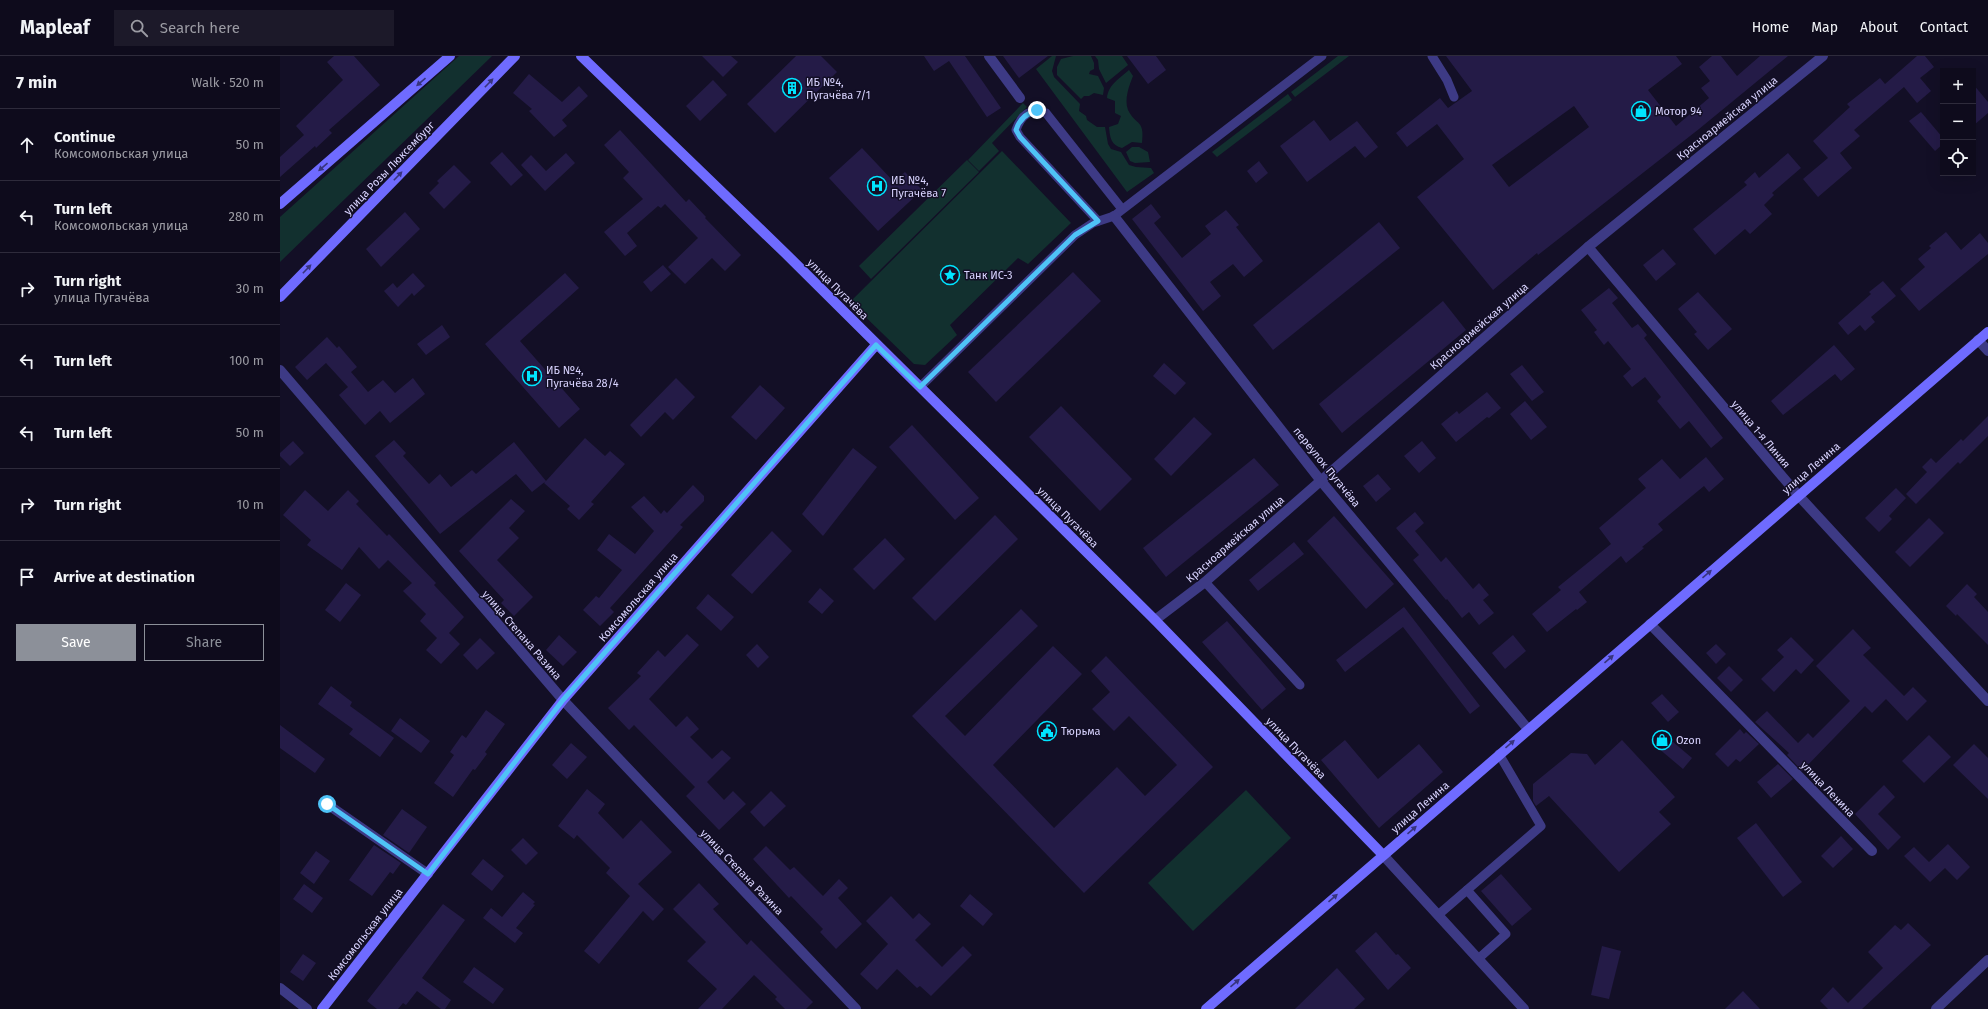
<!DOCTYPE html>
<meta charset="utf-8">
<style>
:root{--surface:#0e0b1c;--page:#1c1929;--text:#f1f3f6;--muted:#9b9ba3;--line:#2e2b3b;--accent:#8c9099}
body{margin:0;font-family:"Fira Sans",sans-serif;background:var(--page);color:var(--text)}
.controls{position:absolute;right:12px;top:12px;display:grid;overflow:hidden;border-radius:0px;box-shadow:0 4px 16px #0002}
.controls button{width:36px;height:36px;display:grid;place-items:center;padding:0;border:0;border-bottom:1px solid var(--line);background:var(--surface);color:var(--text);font:20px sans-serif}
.stop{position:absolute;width:12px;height:12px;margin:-9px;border:3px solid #4fc3f7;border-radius:50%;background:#fff}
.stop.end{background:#4fc3f7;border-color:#fff;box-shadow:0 1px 4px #0008}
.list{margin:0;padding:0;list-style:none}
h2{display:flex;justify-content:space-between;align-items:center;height:52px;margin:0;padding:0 16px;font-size:17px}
h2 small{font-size:13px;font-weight:400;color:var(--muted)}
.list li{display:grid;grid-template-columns:26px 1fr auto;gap:12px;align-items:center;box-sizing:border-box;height:72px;padding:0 16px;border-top:1px solid var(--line)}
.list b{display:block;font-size:15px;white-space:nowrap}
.list p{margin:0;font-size:13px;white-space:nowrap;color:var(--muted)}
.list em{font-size:13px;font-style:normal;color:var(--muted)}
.actions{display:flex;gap:8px;padding:12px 16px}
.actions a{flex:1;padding:9px 0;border:1px solid var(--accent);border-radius:0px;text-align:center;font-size:14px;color:var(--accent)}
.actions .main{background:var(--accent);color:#fff}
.icon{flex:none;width:22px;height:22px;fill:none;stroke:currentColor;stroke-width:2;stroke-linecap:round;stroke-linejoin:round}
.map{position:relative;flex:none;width:1708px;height:953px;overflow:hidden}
header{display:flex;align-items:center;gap:24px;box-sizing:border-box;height:56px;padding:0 20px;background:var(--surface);border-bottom:1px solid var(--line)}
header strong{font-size:19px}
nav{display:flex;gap:22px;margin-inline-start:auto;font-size:14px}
.search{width:280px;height:36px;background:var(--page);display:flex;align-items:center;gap:10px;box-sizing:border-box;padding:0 14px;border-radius:0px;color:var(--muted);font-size:15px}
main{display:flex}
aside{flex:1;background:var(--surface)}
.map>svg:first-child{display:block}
.green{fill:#12302f}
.building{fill:#241b47;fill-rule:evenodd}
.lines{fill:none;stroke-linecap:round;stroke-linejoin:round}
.service{stroke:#3d3a85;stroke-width:9}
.minor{stroke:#3d3a85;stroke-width:10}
.tertiary{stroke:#3d3a85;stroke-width:10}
.secondary{stroke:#6f6bff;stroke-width:10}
.oneway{fill:#38347d}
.route{stroke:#4fc3f7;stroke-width:5}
.labels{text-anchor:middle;stroke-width:3;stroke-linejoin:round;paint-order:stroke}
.poi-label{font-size:11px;fill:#d9d4ff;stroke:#130f26;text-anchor:start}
.street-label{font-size:11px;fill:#d9d4ff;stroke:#130f26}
</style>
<header>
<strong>Mapleaf</strong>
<div class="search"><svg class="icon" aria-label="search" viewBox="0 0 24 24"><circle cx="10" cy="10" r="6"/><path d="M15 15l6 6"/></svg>Search here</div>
<nav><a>Home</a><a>Map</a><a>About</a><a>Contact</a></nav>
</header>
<main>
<aside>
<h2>7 min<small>Walk · 520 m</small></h2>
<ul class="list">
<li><svg class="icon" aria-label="ahead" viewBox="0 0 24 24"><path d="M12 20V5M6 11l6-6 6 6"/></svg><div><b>Continue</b><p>Комсомольская улица</p></div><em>50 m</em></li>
<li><svg class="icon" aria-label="left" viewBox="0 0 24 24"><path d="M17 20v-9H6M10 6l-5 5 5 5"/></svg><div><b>Turn left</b><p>Комсомольская улица</p></div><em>280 m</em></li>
<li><svg class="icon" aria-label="right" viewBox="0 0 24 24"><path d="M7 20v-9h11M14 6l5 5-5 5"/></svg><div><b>Turn right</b><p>улица Пугачёва</p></div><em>30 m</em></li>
<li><svg class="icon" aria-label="left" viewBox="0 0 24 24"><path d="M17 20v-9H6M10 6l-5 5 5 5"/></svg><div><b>Turn left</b></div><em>100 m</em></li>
<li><svg class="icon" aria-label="left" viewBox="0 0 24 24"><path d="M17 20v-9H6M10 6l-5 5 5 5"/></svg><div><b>Turn left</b></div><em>50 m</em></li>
<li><svg class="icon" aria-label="right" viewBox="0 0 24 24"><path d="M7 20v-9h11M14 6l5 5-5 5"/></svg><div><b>Turn right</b></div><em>10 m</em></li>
<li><svg class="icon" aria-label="arrive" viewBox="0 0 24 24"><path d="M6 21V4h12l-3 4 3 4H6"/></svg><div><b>Arrive at destination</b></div></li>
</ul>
<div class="actions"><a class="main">Save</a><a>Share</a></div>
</aside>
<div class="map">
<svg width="1708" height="953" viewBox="0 0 1708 953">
<rect width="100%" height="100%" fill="#130f26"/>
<g class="green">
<path d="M179 0H212L0 206V161Z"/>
<path d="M772 0H776L772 15 774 21 800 48 799 55 806 60 807 64 817 71H825L828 88 831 93 841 96 849 109 856 111 871 112 874 117 847 136 756 13Z"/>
<path d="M793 0H811L814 7V13L810 15 809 18 818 20 824 32 823 39 814 37 809 40H804L801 43 777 19V11L781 3Z"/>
<path d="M815 0H842L848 9 826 27 819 13 818 4Z"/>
<path d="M1058 0H1069L1015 41 1011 36Z"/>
<path d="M849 14 853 20C849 30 844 43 848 54 856 70 865 63 862 87L852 86 842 92C831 89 830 82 829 71L838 68 841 60 835 57V45L827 42C828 29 840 22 849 14Z"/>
<path d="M1008 38 1012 44 937 101 932 96Z"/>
<path d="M743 47 747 51 712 87 719 95 699 115 688 104Z"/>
<path d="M852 91H859L868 96 870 106 855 107 850 105 846 96Z"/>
<path d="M722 95 791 167 748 208 738 202 670 269 677 279 645 309 634 308 570 246Z"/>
<path d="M687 104 699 116 591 223 579 210Z"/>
<path d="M966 734 1011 782 913 875 868 827Z"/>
</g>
<g class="building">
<path d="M54 0H74L100 29 49 74 52 77 36 92 35 90 0 121V101L24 79 16 70 63 24 47 6Z"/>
<path d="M422 0H451L458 6 443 21Z"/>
<path d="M516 0H541L557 16 495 77 467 48Z"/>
<path d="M644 0H685L721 52 707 61 669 5 654 15Z"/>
<path d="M723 0H768L739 22Z"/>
<path d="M847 0H876L886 14 868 28Z"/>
<path d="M1166 0H1396L1402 8 1368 34 1396 70 1429 42 1421 32 1430 25 1419 11 1432 0H1441L1457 20 1480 0H1508L1419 73 1258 199 1257 197 1213 234 1137 141 1184 103 1157 68 1127 91 1116 77 1160 42 1168 52 1192 35ZM1294 50 1309 71 1229 131 1212 109Z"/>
<path d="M1637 0H1645L1654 11 1640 22 1651 35 1637 47 1624 31 1574 74 1580 80 1560 97 1572 112 1538 141 1523 123 1548 102 1533 85 1570 51 1567 48 1581 37 1600 22 1605 28Z"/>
<path d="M249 18 282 46 299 30 308 40 282 64 287 70 274 81 249 55 252 53 233 37Z"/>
<path d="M433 24 447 39 420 65 406 50Z"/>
<path d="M1693 28 1708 46V57L1693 70Z"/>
<path d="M1641 56 1663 82V88L1655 95 1629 65Z"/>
<path d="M1034 64 1050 85 1077 65 1098 91 1085 102 1075 90 1027 126 1000 90Z"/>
<path d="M340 74 406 146 409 143 426 161 425 162 461 199 445 215 432 202 405 228 388 211 418 182 385 148 381 152 378 150 347 177 357 190 345 200 324 176 363 143 343 122 349 116 324 89Z"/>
<path d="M582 92 614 126 625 116 642 134 598 175 549 122Z"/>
<path d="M222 96 243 119 231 130 210 107Z"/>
<path d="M286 97 295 107 265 135 241 109 251 99 266 115Z"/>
<path d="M1508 97 1521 112 1492 137 1494 139 1484 149 1492 158 1470 178 1465 173 1435 199 1413 173 1467 129 1464 126 1475 116 1479 122Z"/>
<path d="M979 105 988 117 976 127 967 115Z"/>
<path d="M174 109 191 126 164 153 149 137 159 127 157 125Z"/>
<path d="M871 148 881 161 874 167 902 202 931 178 925 170 946 154 959 169 956 171 983 205 964 221 953 208 930 226 941 240 923 255 852 163Z"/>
<path d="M125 156 140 173 101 211 86 193Z"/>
<path d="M1099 166 1120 192 993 294 973 269Z"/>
<path d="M1666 176 1681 194 1700 177 1708 187V198L1639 255 1620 233 1645 211 1638 203 1651 192 1649 190Z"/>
<path d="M1383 193 1396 208 1376 225 1363 209Z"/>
<path d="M383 209 391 218 371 236 363 226Z"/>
<path d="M793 216 821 245 716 346 688 316Z"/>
<path d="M133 217 145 230 134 240 132 237 118 251 104 235 113 227 117 232Z"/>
<path d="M285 217 299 232 240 285 300 353 279 372 205 288Z"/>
<path d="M1603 225 1616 240 1591 261 1595 266 1585 275 1580 269 1568 279 1558 267 1591 238 1589 236Z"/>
<path d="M1329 232 1338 242 1332 247 1352 272 1358 268 1367 279 1364 282 1443 382 1431 392 1409 365 1400 373 1377 345 1381 341 1365 321 1352 331 1343 320 1351 313 1328 285 1324 289 1314 276 1317 274 1301 254Z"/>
<path d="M1418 236 1452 273 1428 294 1414 278 1417 276 1398 253Z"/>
<path d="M1163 245 1186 274 1062 377 1039 348Z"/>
<path d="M162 269 170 281 146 299 137 288Z"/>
<path d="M47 281 57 292 59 290 77 311 71 316 88 336 103 324 115 337 133 322 145 338 110 367 100 355 85 369 59 339 68 331 46 307 27 324 15 311Z"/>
<path d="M1554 289 1575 313 1561 325 1555 318 1503 359 1491 345Z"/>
<path d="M884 307 906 327 895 339 873 320Z"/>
<path d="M1242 309 1264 336 1252 345 1230 318Z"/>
<path d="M396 322 415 341 393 364 385 356 361 381 350 369Z"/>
<path d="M480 329 505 352 476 384 451 361Z"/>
<path d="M1207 336 1221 352 1209 362 1207 361 1176 386 1161 368 1177 355 1179 358Z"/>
<path d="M1245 345 1267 371 1251 384 1230 358Z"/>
<path d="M781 350 852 423 820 455 749 381Z"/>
<path d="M1708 360V380L1680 408 1678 406 1636 448 1626 438 1647 416 1642 411 1651 402 1656 407 1681 383 1683 385Z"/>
<path d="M914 361 932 378 891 420 874 403Z"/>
<path d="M632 369 699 442 675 464 609 391Z"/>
<path d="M305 382 325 400 330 395 345 408 311 446 314 448 299 464 287 453 290 450 264 427 266 425 252 436 236 418 160 478 95 400 114 384 126 397 123 400 149 428 160 418 171 431 192 414 196 418 234 386 266 425Z"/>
<path d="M13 385 24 397 10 410 0 400V397Z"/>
<path d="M1142 385 1156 402 1139 417 1124 400Z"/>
<path d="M573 392 597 411 543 480 522 458Z"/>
<path d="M1426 401 1444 423 1429 436 1424 430 1378 468 1383 474 1362 491 1364 492 1346 507 1341 500 1299 536 1307 546 1297 554 1296 553 1267 576 1252 558 1281 534 1278 531 1331 488 1319 472 1366 432 1358 423 1382 403 1400 423Z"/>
<path d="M974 402 999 429 886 521 863 492Z"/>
<path d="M1098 418 1111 433 1096 446 1083 430Z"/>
<path d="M413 429 424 440V445L400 469 403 471 330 552 334 556 320 570 303 554 316 540 319 542 342 514 317 494 329 478 355 498 374 475 351 451 364 440 381 458 384 454 387 457Z"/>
<path d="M1616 432 1626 442 1609 460 1612 463 1599 476 1585 462Z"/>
<path d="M25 434 48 455 68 434 79 445 76 448 107 480 109 478 156 527 154 529 184 561 169 577 180 588 161 608 146 594 157 582 140 565 146 558 123 535 132 527 108 504 99 513 79 491 62 514 27 489 31 484 3 459Z"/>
<path d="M231 443 245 455 229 472 239 482 217 504 253 541 234 560 221 547 224 544 179 495Z"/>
<path d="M1135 456 1144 467 1135 475 1161 506 1166 501 1193 533 1199 527 1209 539 1203 544 1214 557 1199 569 1189 556 1182 562 1167 543 1166 544 1133 504 1139 499 1116 472Z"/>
<path d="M715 459 738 483 655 565 632 542Z"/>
<path d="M1054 460 1114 528 1086 553 1027 485Z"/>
<path d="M1649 462 1664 477 1630 511 1615 496Z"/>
<path d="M492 475 512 495 472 538 451 519Z"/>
<path d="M605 482 625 503 594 534 573 513Z"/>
<path d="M1014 486 1024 498 978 535 969 524Z"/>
<path d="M66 527 81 539 60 566 45 554Z"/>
<path d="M1687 528 1697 538 1694 541 1708 556V589L1677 558 1676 560 1666 550Z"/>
<path d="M540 532 554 545 542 558 528 546Z"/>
<path d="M428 538 454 561 441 575 416 552Z"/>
<path d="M1124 551 1200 650 1190 658 1123 571 1065 616 1056 604Z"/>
<path d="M741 553 758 570 665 660 685 680 773 590 802 618 713 709 774 772 837 711 865 740 897 709 849 660 834 675 812 653 830 636 811 615 826 600 933 711 804 837 632 660Z"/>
<path d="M947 565 1006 633 982 654 922 586Z"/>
<path d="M1573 573 1591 592 1583 599 1624 640 1633 631 1647 645 1627 665 1606 643 1592 657 1585 650 1522 715 1507 699 1509 697 1475 666 1487 655 1518 687 1528 677 1533 682 1570 645 1536 610Z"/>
<path d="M407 578 419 589 369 643 396 671 407 660 419 673 410 681 432 703 442 694 451 702 427 726 444 744 453 735 466 748 439 774 406 740 415 731 354 669 349 674 328 652 361 620 357 617 378 594 385 601Z"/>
<path d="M279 579 297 596 283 610 266 594Z"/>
<path d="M1233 579 1246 595 1225 613 1212 597Z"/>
<path d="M1511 581 1534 604 1521 618 1516 613 1494 636 1481 623 1504 601 1497 594Z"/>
<path d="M200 582 215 597 197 614 183 599Z"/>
<path d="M477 588 489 601 478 612 466 599Z"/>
<path d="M1436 588 1446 598 1436 608 1426 597Z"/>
<path d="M1449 610 1463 624 1451 636 1437 622Z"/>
<path d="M51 630 72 646 70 650 114 682 100 701 69 678 73 673 38 648Z"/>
<path d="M1382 638 1399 656 1388 666 1371 647Z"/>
<path d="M206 654 225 668 205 696 207 698 195 714 193 713 173 741 154 727 174 699 170 696 182 679 186 682Z"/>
<path d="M120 662 150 685 141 697 111 675Z"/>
<path d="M0 669 45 703 35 717 0 692Z"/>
<path d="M1460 673 1464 678 1466 676 1479 688 1460 706 1456 703 1448 711 1435 698Z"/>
<path d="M1380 675 1412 702 1403 713 1371 686Z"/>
<path d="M1649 679 1671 701 1644 727 1622 705Z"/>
<path d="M1065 684 1098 723 1139 688 1163 716 1099 772 1041 704Z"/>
<path d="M1342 684 1395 741 1379 756 1391 768 1339 816 1269 740 1256 750 1253 745V728L1291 697 1307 698 1315 709Z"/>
<path d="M291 687 307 701 287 723 272 709Z"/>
<path d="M1694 688 1708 702V743L1673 709Z"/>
<path d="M1498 708 1513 723 1491 742 1477 726Z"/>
<path d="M1604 729 1615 741 1598 758 1621 781 1608 794 1575 758Z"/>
<path d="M307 733 325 748 318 757 343 783 361 764 392 796 358 828 384 853 373 865 363 855 319 908 304 895 350 840 326 817 330 812 297 779 294 783 278 770Z"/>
<path d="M491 735 506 750 484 771 470 756Z"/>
<path d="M122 753 147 771 129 797 103 779Z"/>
<path d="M1476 767 1522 826 1503 841 1457 782Z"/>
<path d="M1561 780 1573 793 1553 812 1541 800Z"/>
<path d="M243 782 258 797 246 809 231 794Z"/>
<path d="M1668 788 1690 811 1677 824 1665 812 1650 826 1624 800 1634 791 1649 806Z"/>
<path d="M94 789 121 807 113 818 110 816 92 840 69 824Z"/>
<path d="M486 790 510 814 514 811 543 840 559 823 568 832 558 842 582 868 556 893 540 876 543 873 511 840 509 842 473 803Z"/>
<path d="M36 795 50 805 34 828 20 817Z"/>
<path d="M203 803 224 820 212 835 191 818Z"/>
<path d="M1221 818 1252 853 1232 870 1201 835Z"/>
<path d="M419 827 439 848 433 853 467 889 471 884 533 946 526 953H505L495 943 497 941 474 919 442 953H418L437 933 407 905 426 886 393 853Z"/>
<path d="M24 828 43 842 32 857 13 843Z"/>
<path d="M243 836 255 846 253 848 255 849 236 872 243 877 235 887 203 862 211 852 222 861Z"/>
<path d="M690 838 713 858 703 870 680 850Z"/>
<path d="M611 840 633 863 639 857 651 868 635 884 662 911 683 890 692 899 651 940 640 930 637 932 617 913 597 934 580 918 608 888 586 865Z"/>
<path d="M163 848 185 864 142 922 171 944 165 953H161L137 935 126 949 123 947 118 953H97L87 945Z"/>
<path d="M1628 867 1651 889 1582 953H1548L1540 945 1553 931 1568 947 1603 912 1588 896 1615 869 1621 874Z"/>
<path d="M1096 876 1116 899 1118 898 1131 912 1108 934 1075 895Z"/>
<path d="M1322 890 1341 895 1329 943 1311 939Z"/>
<path d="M23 898 36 907 23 925 10 916Z"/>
<path d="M194 911 224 933 213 948 183 926Z"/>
<path d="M1057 912 1085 943 1074 953H1015Z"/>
<path d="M1463 935 1480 953H1445Z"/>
</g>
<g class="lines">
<g class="service">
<path d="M1152 0 1167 24 1174 41"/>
<path d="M818 165 740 81 736 74C741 59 751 51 766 57L842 153"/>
<path d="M640 331 795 179 813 167 834 160 1042 0"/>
<path d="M925 526 1020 629"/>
<path d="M1187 834 1261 770 1219 698"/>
<path d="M1158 859 1187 834 1226 878 1198 903"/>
</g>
<g class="minor">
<path d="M709 0 740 42"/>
<path d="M834 160 1041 425 1248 673"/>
<path d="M1308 191 1518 439 1708 645"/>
<path d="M1698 284 1708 295"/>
<path d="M875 564 925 526 1308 191 1543 0"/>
<path d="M1370 568 1592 795"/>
<path d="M47 748 148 818"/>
<path d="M0 932 27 953"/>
<path d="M1656 953 1708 904"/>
</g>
<g class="tertiary">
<path d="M0 314 283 644 576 953"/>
<path d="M1103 799 1244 953"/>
</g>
<g class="secondary">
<path d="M301 0 504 196 875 564 1103 799"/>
<path d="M0 148 170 0"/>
<path d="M0 241 235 0"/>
<path d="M42 953 283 644 596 289"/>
<path d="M926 953 1708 276"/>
</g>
</g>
<defs><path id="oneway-solid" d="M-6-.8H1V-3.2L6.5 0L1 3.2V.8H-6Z"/></defs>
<g class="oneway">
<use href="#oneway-solid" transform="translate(141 26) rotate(139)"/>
<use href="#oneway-solid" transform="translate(209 27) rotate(-46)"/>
<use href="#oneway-solid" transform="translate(43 111) rotate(139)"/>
<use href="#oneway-solid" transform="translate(118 120) rotate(-46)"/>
<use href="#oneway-solid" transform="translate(27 213) rotate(-46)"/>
<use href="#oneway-solid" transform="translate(1427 518) rotate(-41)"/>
<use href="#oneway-solid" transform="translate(1329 603) rotate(-41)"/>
<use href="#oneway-solid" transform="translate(1230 688) rotate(-41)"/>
<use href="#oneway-solid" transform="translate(1132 774) rotate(-41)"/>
<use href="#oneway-solid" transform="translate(1053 842) rotate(-41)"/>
<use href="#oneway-solid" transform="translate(955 927) rotate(-41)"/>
</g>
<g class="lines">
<path class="route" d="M47 748 148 818 283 644 596 289 640 331 795 179 818 165 740 81 736 74C739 64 747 57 757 54"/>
</g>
<defs>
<symbol id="building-ring" viewBox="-11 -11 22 22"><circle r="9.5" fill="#130f26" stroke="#00e5ff" stroke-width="1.5"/><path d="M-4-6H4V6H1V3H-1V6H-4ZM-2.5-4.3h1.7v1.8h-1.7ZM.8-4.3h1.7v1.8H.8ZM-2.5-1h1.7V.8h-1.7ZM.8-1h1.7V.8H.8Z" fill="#00e5ff"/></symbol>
<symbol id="shop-ring" viewBox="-11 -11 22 22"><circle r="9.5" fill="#130f26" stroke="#00e5ff" stroke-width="1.5"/><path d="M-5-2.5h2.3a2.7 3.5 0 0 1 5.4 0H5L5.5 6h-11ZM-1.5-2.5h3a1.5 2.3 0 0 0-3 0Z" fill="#00e5ff"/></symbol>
<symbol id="hospital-ring" viewBox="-11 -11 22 22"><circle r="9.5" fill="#130f26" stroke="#00e5ff" stroke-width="1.5"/><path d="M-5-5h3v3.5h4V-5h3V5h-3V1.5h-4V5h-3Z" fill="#00e5ff"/></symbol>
<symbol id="sight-ring" viewBox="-11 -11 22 22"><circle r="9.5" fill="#130f26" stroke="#00e5ff" stroke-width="1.5"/><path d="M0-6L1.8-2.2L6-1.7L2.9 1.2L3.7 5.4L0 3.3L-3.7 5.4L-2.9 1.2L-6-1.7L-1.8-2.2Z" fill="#00e5ff"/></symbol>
<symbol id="civic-ring" viewBox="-11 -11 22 22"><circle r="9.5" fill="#130f26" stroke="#00e5ff" stroke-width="1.5"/><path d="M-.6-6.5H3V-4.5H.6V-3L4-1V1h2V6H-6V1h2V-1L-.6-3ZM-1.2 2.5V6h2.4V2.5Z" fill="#00e5ff"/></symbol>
</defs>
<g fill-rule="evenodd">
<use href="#building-ring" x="501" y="21" width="22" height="22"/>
<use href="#shop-ring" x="1350" y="44" width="22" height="22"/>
<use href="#hospital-ring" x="586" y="119" width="22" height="22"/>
<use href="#sight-ring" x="659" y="208" width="22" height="22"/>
<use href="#hospital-ring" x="241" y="309" width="22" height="22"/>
<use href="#civic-ring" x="756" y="664" width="22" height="22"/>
<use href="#shop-ring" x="1371" y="673" width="22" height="22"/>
</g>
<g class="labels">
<g class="poi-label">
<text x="526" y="30">ИБ №4,<tspan x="526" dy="13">Пугачёва 7/1</tspan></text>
<text x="1375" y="59">Мотор 94</text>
<text x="611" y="128">ИБ №4,<tspan x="611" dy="13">Пугачёва 7</tspan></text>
<text x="684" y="223">Танк ИС-3</text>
<text x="266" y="318">ИБ №4,<tspan x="266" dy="13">Пугачёва 28/4</tspan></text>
<text x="781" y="679">Тюрьма</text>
<text x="1396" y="688">Ozon</text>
</g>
<g class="street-label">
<text transform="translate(1447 62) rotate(-39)" y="4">Красноармейская улица</text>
<text transform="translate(109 112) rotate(-46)" y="4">улица Розы Люксембург</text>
<text transform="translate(558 233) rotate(45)" y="4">улица Пугачёва</text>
<text transform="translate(1199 270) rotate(-41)" y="4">Красноармейская улица</text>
<text transform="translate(1481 378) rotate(50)" y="4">улица 1-я Линия</text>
<text transform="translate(1047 411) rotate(51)" y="4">переулок Пугачёва</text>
<text transform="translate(1531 412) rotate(-41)" y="4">улица Ленина</text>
<text transform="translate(788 461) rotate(45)" y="4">улица Пугачёва</text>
<text transform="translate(955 483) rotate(-41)" y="4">Красноармейская улица</text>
<text transform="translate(358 541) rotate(-49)" y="4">Комсомольская улица</text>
<text transform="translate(242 579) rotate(49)" y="4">улица Степана Разина</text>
<text transform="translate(1016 692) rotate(46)" y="4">улица Пугачёва</text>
<text transform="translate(1548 733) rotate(46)" y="4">улица Ленина</text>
<text transform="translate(1140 751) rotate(-41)" y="4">улица Ленина</text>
<text transform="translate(462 816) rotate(46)" y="4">улица Степана Разина</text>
<text transform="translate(85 878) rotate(-52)" y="4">Комсомольская улица</text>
</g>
</g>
</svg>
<div class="controls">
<button>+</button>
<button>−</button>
<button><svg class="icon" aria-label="locate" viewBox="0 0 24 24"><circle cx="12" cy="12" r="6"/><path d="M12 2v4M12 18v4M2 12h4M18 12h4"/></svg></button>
</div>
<div class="stop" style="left:47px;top:748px"></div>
<div class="stop end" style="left:757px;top:54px"></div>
</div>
</main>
